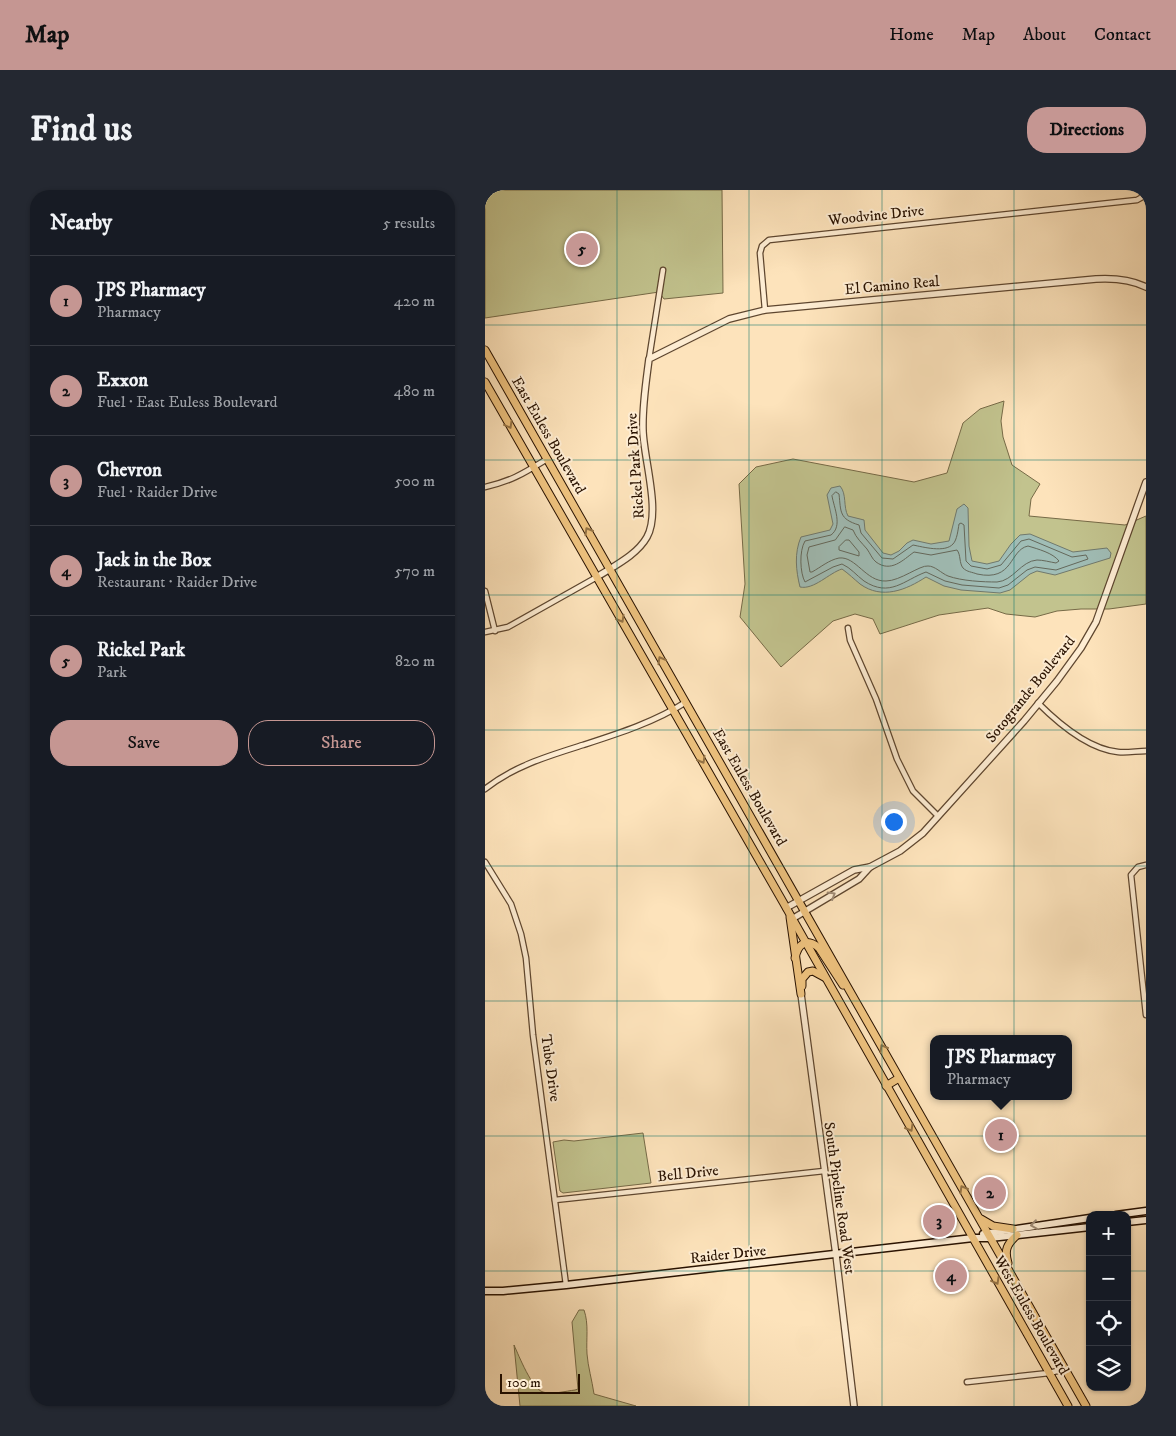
<!DOCTYPE html>
<meta charset="utf-8">
<style>
:root{--surface:#171b24;--page:#242831;--text:#f1f3f6;--muted:#9ea1a6;--line:#363941;--accent:#c59692}
body{margin:0;font-family:"IM FELL DW Pica",serif;background:var(--page);color:var(--text)}
.controls{position:absolute;right:15px;bottom:15px;display:grid;overflow:hidden;border-radius:10px;box-shadow:0 1px 4px #0004}
.controls button{width:45px;height:45px;display:grid;place-items:center;padding:0;border:0;border-bottom:1px solid var(--line);background:var(--surface);color:var(--text);font:25px sans-serif}
.scale{position:absolute;left:15px;bottom:12px;width:80px;box-sizing:border-box;padding-left:5px;border:2px solid #291200;border-top:0;font-size:14px;line-height:18px;white-space:nowrap;color:#291200;-webkit-text-stroke:4px #feedd3;paint-order:stroke}
.you{position:absolute;left:408px;top:631px;width:18px;height:18px;margin:-12px;border:4px solid #fff;border-radius:50%;background:#1a73e8;box-shadow:0 0 0 8px #1a73e833}
.badge{display:grid;place-items:center;width:32px;height:32px;border-radius:50%;background:var(--accent);color:#111;font-size:16px;font-weight:700}
.pin{position:absolute;translate:-50% -50%;border:2px solid #fff;box-shadow:0 1px 5px #0006}
.popup{position:absolute;left:445px;top:845px;width:142px;height:65px;box-sizing:border-box;display:grid;place-content:center;border-radius:10px;background:var(--surface);filter:drop-shadow(0 1px 4px #0005);font-size:16px;white-space:nowrap;color:var(--muted)}
.popup b{font-size:19px;color:var(--text)}
.popup::after{content:'';position:absolute;left:50%;top:100%;margin-left:-10px;border:10px solid transparent;border-top-color:var(--surface)}
.list{margin:0;padding:0;list-style:none}
h2{display:flex;justify-content:space-between;align-items:center;height:65px;margin:0;padding:0 20px;font-size:21px}
h2 small{font-size:16px;font-weight:400;color:var(--muted)}
.list li{display:grid;grid-template-columns:32px 1fr auto;gap:15px;align-items:center;box-sizing:border-box;height:90px;padding:0 20px;border-top:1px solid var(--line)}
.list b{display:block;font-size:19px;white-space:nowrap}
.list p{margin:0;font-size:16px;white-space:nowrap;color:var(--muted)}
.list em{font-size:16px;font-style:normal;color:var(--muted)}
.actions{display:flex;gap:10px;padding:15px 20px}
.actions a{flex:1;padding:11px 0;border:1px solid var(--accent);border-radius:20px;text-align:center;font-size:18px;color:var(--accent)}
.actions .main{background:var(--accent);color:#111}
.icon{flex:none;width:28px;height:28px;fill:none;stroke:currentColor;stroke-width:2;stroke-linecap:round;stroke-linejoin:round}
.map{position:relative;flex:none;width:661px;height:1216px;overflow:hidden;border-radius:20px}
header{display:flex;align-items:center;gap:30px;box-sizing:border-box;height:70px;padding:0 25px;background:var(--accent);color:#111}
header strong{font-size:24px}
nav{display:flex;gap:28px;margin-inline-start:auto;font-size:18px}
.intro{display:flex;align-items:center;justify-content:space-between;box-sizing:border-box;height:120px;padding:0 30px}
h1{margin:0;font-size:35px}
.button{padding:12px 22px;border-radius:20px;background:var(--accent);color:#111;font-size:18px;font-weight:700}
main{display:flex;gap:30px;padding:0 30px}
aside{flex:1;background:var(--surface);border-radius:20px;box-shadow:0 1px 4px #0004}
.map>svg:first-child{display:block}
.green{fill:#c2c38e;stroke:#766a47}
.water{fill:#a0bdb6;stroke:#70796d}
.lines{fill:none;stroke-linecap:round;stroke-linejoin:round}
.shore{stroke:#64685b;stroke-width:1}
.stream{stroke:#70796d;stroke-width:2}
.minor-casing{stroke:#5e462f;stroke-width:7}
.tertiary-casing{stroke:#5e462f;stroke-width:8}
.secondary-casing{stroke:#291200;stroke-width:9}
.primary-casing{stroke:#291200;stroke-width:9}
.minor{stroke:#feedd3;stroke-width:4.5}
.tertiary{stroke:#feedd3;stroke-width:5.5}
.secondary{stroke:#feedd3;stroke-width:6}
.primary{stroke:#eec27e;stroke-width:7}
.oneway{stroke:#957345}
.oneway2{stroke:#9e8a74}
.grid{fill:none;stroke:#0f766e;stroke-width:1;stroke-opacity:0.55}
.labels{text-anchor:middle;stroke-width:4;stroke-linejoin:round;paint-order:stroke}
.street-label{font-size:15px;fill:#291200;stroke:#feedd3}
</style>
<header>
<strong>Map</strong>
<nav><a>Home</a><a>Map</a><a>About</a><a>Contact</a></nav>
</header>
<div class="intro"><h1>Find us</h1><a class="button">Directions</a></div>
<main>
<aside>
<h2>Nearby<small>5 results</small></h2>
<ul class="list">
<li><span class="badge">1</span><div><b>JPS Pharmacy</b><p>Pharmacy</p></div><em>420 m</em></li>
<li><span class="badge">2</span><div><b>Exxon</b><p>Fuel · East Euless Boulevard</p></div><em>480 m</em></li>
<li><span class="badge">3</span><div><b>Chevron</b><p>Fuel · Raider Drive</p></div><em>500 m</em></li>
<li><span class="badge">4</span><div><b>Jack in the Box</b><p>Restaurant · Raider Drive</p></div><em>570 m</em></li>
<li><span class="badge">5</span><div><b>Rickel Park</b><p>Park</p></div><em>820 m</em></li>
</ul>
<div class="actions"><a class="main">Save</a><a>Share</a></div>
</aside>
<div class="map">
<svg width="661" height="1216" viewBox="0 0 661 1216">
<rect width="100%" height="100%" fill="#fde3bb"/>
<filter id="stains"><feTurbulence type="fractalNoise" baseFrequency=".004" numOctaves="4"/><feColorMatrix values="0 0 0 0 .2 0 0 0 0 .09 0 0 0 0 .02 0 0 0 .5 -.17"/></filter>
<radialGradient id="worn" r=".72"><stop offset=".6" stop-color="#630" stop-opacity="0"/><stop offset="1" stop-color="#630" stop-opacity=".3"/></radialGradient>
<g class="green">
<path d="M0 0H237L238 103 179 109 174 102 0 128Z"/>
<path d="M519 211 516 231 518 247 527 275 555 294 546 309 544 326 640 335 661 326V414L624 419H596L572 421 550 427 521 424 503 418 454 425 395 444 388 429 370 424 348 431 296 477 255 427 260 394 254 294 271 277 308 269 429 292 462 283 478 233 495 219Z"/>
<path d="M158 943 166 993 78 1003 75 1001 68 952 79 950 89 951Z"/>
<path d="M94 1120H99C104 1134 101 1149 102 1164 103 1177 107 1190 109 1204L151 1216H35L29 1155C34 1166 47 1199 58 1202 66 1205 81 1201 90 1200L93 1199 87 1132Z"/>
</g>
<path class="water" d="M355 296C362 304 358 317 363 326L379 330 380 340 398 363 406 365 414 361 422 353 428 350 446 354 464 351 472 319 479 314 483 318 484 356 487 371 502 374 514 371 526 354 535 345 545 344 588 362 622 358 626 363 625 368 570 385 552 381 545 384 525 400 515 403 476 400 459 396 441 387C421 400 397 410 375 394 369 389 364 384 357 379 344 383 329 400 315 397 311 381 309 363 316 347L345 340 348 334 342 305 346 298Z"/>
<g class="lines">
<g class="shore">
<path d="M351 302 354 304C356 322 354 329 374 335L376 343 397 368 408 369 428 355C438 357 460 363 468 354 472 350 473 340 474 334L476 333 479 335 481 371 486 376 502 379 516 375 536 351 544 349 587 367 601 365 603 369 571 380 550 377 542 380 523 395 514 398 477 395 460 391 441 382C419 390 405 408 379 391 371 385 366 378 357 374L348 377 320 392C315 383 314 361 320 351L346 345C358 336 349 318 347 306Z"/>
<path d="M360 337 368 340C371 348 377 353 382 359 385 363 387 369 391 372 406 383 418 370 429 362L446 365 472 360C476 365 474 373 478 378 482 382 487 382 492 384 529 392 524 360 543 356 553 359 568 363 574 371L571 373C565 372 558 370 552 370 536 371 528 391 512 392 498 392 477 391 463 386 456 383 450 376 443 376 435 375 415 391 401 391 381 392 371 366 354 368 344 370 336 377 327 382H325L322 365 324 357 350 350Z"/>
<path d="M361 350H364L374 362V366L354 360V357Z"/>
</g>
<path class="stream" d="M0 3 10 0"/>
<defs>
<g id="minor">
<path d="M280 120 275 63 277 56 284 50 652 10 661 5"/>
<path d="M164 169 178 80"/>
<path d="M0 297C27 291 39 283 62 269"/>
<path d="M0 401 10 441"/>
<path d="M363 438 365 450 391 509 412 569 428 601 453 626"/>
<path d="M0 442 23 437 112 387"/>
<path d="M553 513C574 534 603 559 633 562 642 563 652 561 661 561"/>
<path d="M0 599C29 576 63 566 98 555 132 544 170 532 201 512"/>
<path d="M0 672 26 714 36 744 41 768 48 845 81 1095"/>
<path d="M661 675 653 677 646 685 661 825"/>
<path d="M70 1010 339 981"/>
<path d="M482 1192 564 1183 580 1179"/>
</g>
<g id="tertiary">
<path d="M112 387C129 376 152 365 162 347 176 322 159 270 158 241 157 217 161 193 164 169L244 129 280 120 611 89C628 88 645 89 661 97"/>
<path d="M301 718 369 680 385 677"/>
<path d="M307 729 374 689 385 677 415 661 438 643 539 531 572 491 596 458 611 432 661 292"/>
<path d="M316 804 351 1065 369 1216"/>
</g>
<g id="secondary">
<path d="M631 1025 661 1021"/>
<path d="M642 1032 661 1030"/>
<path d="M498 1044 605 1028"/>
<path d="M0 1101H18L81 1095 488 1048H505L605 1037"/>
</g>
<g id="primary">
<path d="M0 160 601 1216"/>
<path d="M0 192 298 712 583 1216"/>
<path d="M305 727 316 804"/>
<path d="M310 768C313 754 321 747 334 758L358 795"/>
<path d="M317 796V789L323 782 328 781 339 787"/>
<path d="M401 896 414 888"/>
<path d="M496 1029 508 1036 528 1039"/>
<path d="M523 1073C519 1060 522 1054 532 1045"/>
</g>
</defs>
<use href="#minor" class="minor-casing"/>
<use href="#tertiary" class="tertiary-casing"/>
<use href="#secondary" class="secondary-casing"/>
<use href="#primary" class="primary-casing"/>
<use href="#minor" class="minor"/>
<use href="#tertiary" class="tertiary"/>
<use href="#secondary" class="secondary"/>
<use href="#primary" class="primary"/>
</g>
<defs><path id="oneway-chevron" d="M-2-3.5L2.5 0L-2 3.5" fill="none" stroke-width="1.6" stroke-linecap="round" stroke-linejoin="round" transform="scale(1.25)"/></defs>
<g class="oneway">
<use href="#oneway-chevron" transform="translate(24 235) rotate(61)"/>
<use href="#oneway-chevron" transform="translate(103 341) rotate(-120)"/>
<use href="#oneway-chevron" transform="translate(136 429) rotate(60)"/>
<use href="#oneway-chevron" transform="translate(176 470) rotate(-120)"/>
<use href="#oneway-chevron" transform="translate(217 570) rotate(60)"/>
<use href="#oneway-chevron" transform="translate(398 858) rotate(-120)"/>
<use href="#oneway-chevron" transform="translate(425 938) rotate(60)"/>
<use href="#oneway-chevron" transform="translate(478 999) rotate(-120)"/>
<use href="#oneway-chevron" transform="translate(511 1091) rotate(61)"/>
</g>
<g class="oneway2">
<use href="#oneway-chevron" transform="translate(347 705) rotate(-31)"/>
<use href="#oneway-chevron" transform="translate(549 1035) rotate(172)"/>
</g>
<path class="grid" d="M132 0V1216M264 0V1216M397 0V1216M529 0V1216M0 135H661M0 270H661M0 405H661M0 540H661M0 676H661M0 811H661M0 946H661M0 1081H605M642 1081H661"/>
<g class="labels">
<g class="street-label">
<text transform="translate(391 25) rotate(-6)" y="5">Woodvine Drive</text>
<text transform="translate(407 95) rotate(-5)" y="5">El Camino Real</text>
<text transform="translate(64 245) rotate(60)" y="5">East Euless Boulevard</text>
<text transform="translate(150 276) rotate(-94)" y="5">Rickel Park Drive</text>
<text transform="translate(545 499) rotate(-51)" y="5">Sotogrande Boulevard</text>
<text transform="translate(265 597) rotate(60)" y="5">East Euless Boulevard</text>
<text transform="translate(66 878) rotate(82)" y="5">Tube Drive</text>
<text transform="translate(203 983) rotate(-6)" y="5">Bell Drive</text>
<text transform="translate(355 1008) rotate(82)" y="5">South Pipeline Road West</text>
<text transform="translate(243 1064) rotate(-6)" y="5">Raider Drive</text>
<text transform="translate(547 1125) rotate(60)" y="5">West Euless Boulevard</text>
</g>
</g>
<rect width="100%" height="100%" filter="url(#stains)"/>
<rect width="100%" height="100%" fill="url(#worn)"/>
</svg>
<div class="controls">
<button>+</button>
<button>−</button>
<button><svg class="icon" aria-label="locate" viewBox="0 0 24 24"><circle cx="12" cy="12" r="6"/><path d="M12 2v4M12 18v4M2 12h4M18 12h4"/></svg></button>
<button><svg class="icon" aria-label="layers" viewBox="0 0 24 24"><path d="M12 4l9 5-9 5-9-5zM3 14l9 5 9-5"/></svg></button>
</div>
<div class="scale">100 m</div>
<div class="you"></div>
<div class="pin badge" style="left:516px;top:945px">1</div>
<div class="popup"><b>JPS Pharmacy</b>Pharmacy</div>
<div class="pin badge" style="left:505px;top:1003px">2</div>
<div class="pin badge" style="left:454px;top:1031px">3</div>
<div class="pin badge" style="left:466px;top:1086px">4</div>
<div class="pin badge" style="left:97px;top:59px">5</div>
</div>
</main>
